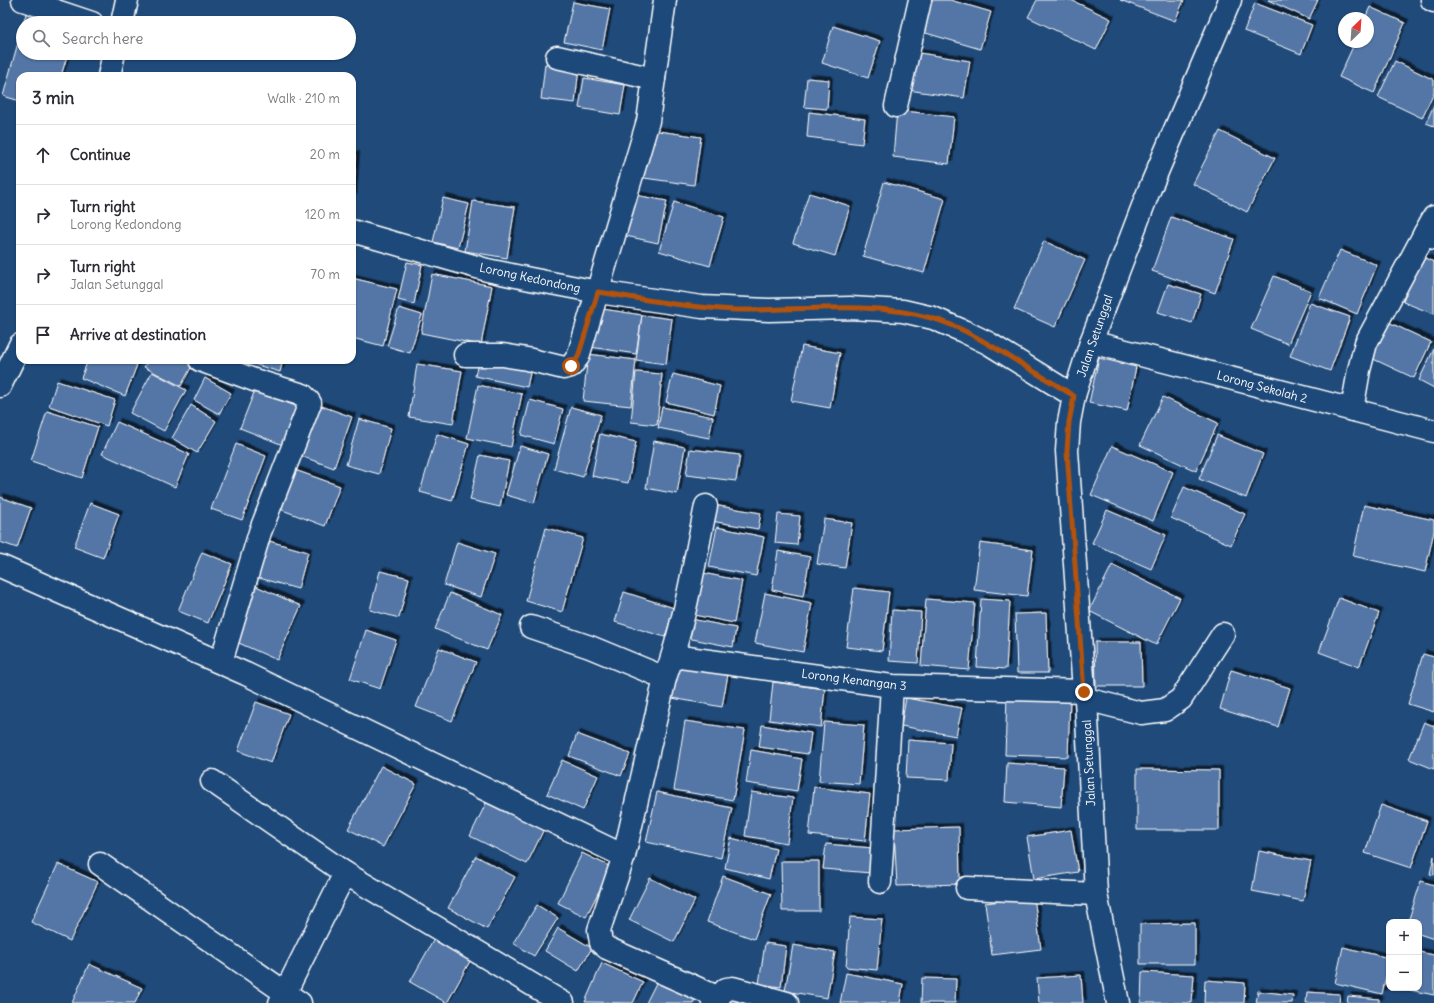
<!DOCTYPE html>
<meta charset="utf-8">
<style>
:root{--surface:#fff;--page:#f7f7f7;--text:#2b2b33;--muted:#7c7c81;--line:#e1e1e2}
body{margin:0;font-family:Delius,sans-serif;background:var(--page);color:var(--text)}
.controls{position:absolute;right:12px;bottom:12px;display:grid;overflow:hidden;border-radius:8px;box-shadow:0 1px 3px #0004}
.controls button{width:36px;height:36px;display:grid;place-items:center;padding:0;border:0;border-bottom:1px solid var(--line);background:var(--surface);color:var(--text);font:20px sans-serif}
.compass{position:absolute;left:1338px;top:12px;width:36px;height:36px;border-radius:50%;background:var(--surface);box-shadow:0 1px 3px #0004;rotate:25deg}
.stop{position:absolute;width:12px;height:12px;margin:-9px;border:3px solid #b45309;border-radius:50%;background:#fff}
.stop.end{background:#b45309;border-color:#fff;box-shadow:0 1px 4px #0008}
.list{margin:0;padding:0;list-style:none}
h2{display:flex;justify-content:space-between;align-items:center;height:52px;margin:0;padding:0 16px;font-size:17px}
h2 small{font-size:13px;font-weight:400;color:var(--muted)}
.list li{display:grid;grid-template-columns:26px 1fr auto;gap:12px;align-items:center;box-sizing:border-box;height:60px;padding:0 16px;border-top:1px solid var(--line)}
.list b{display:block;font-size:15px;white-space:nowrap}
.list p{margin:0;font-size:13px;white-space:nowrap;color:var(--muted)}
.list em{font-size:13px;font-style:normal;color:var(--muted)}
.icon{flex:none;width:22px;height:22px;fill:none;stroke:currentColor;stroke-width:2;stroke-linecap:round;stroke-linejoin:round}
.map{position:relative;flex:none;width:1434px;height:1003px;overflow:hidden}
.search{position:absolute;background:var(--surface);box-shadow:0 1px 3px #0004;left:16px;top:16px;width:340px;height:44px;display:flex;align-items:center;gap:10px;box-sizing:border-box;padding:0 14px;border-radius:22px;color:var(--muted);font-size:15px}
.panel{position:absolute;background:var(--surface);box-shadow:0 1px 3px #0004;left:16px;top:72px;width:340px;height:292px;border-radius:12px}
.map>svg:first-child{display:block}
.building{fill:#5276a6;stroke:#fff;filter:url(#shadow)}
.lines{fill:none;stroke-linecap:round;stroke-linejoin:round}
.minor-casing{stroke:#fff;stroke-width:25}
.minor{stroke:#1f4a7a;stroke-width:22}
.route{stroke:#b45309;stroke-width:5}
.labels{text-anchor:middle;stroke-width:3.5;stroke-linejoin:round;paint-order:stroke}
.street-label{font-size:12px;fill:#fff;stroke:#1f4a7a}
</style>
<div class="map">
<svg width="1434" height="1003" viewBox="0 0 1434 1003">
<defs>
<filter id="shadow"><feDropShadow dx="3.5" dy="-3.5" stdDeviation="0" flood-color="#0009"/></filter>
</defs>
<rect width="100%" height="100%" fill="#1f4a7a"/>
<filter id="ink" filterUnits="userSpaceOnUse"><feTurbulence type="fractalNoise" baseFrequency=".025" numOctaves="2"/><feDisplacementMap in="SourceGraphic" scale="8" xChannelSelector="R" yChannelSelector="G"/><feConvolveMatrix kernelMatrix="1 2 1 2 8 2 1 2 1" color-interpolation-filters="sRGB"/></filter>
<g filter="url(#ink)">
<g class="building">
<path d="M928 0H950L991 12 980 49 919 31Z"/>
<path d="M1037 0H1071L1111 19 1096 50 1028 17Z"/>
<path d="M1120 0H1184L1175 21Z"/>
<path d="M1268 0H1318L1309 19Z"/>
<path d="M573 2 610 9 602 50 564 42Z"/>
<path d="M1255 3 1312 25 1301 54 1244 31Z"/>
<path d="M1370 7 1405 23 1374 93 1339 77 1355 42H1368V18H1365Z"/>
<path d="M28 8 76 23H23Z"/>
<path d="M23 25V53H68L61 76H20V101L3 96Z"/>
<path d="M833 26 880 41 868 78 822 63Z"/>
<path d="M913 52 970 61 964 98 908 90Z"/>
<path d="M1395 61 1434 80V92L1422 118 1378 97Z"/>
<path d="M545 64 579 68 575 103 541 99Z"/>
<path d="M584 78 625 85 620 115 579 108Z"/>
<path d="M807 78 829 80 827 109 804 107Z"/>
<path d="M1434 105V126L1426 123Z"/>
<path d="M897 110 954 117 949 164 893 157Z"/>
<path d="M809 112 865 119 862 144 807 137Z"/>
<path d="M651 130 701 137 694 185 644 178Z"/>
<path d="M1220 131 1275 158 1247 212 1193 184Z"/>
<path d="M352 155H356L353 198H352Z"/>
<path d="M884 182 945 199 924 273 863 256Z"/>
<path d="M809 193 850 206 835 256 793 243Z"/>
<path d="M630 194 667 201 658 243 621 235Z"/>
<path d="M443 198 469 204 458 248 433 242Z"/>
<path d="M473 201 515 207 507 258 465 251Z"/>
<path d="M674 202 724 217 710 266 659 251Z"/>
<path d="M1171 217 1234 239 1215 293 1152 271Z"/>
<path d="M1044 241 1085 260 1055 327 1014 309Z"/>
<path d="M1340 250 1377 265 1357 314 1319 298Z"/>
<path d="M1420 256 1434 262V314L1403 302Z"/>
<path d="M407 262 422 265 414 304 398 300Z"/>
<path d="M432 274 492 286 481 345 421 333Z"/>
<path d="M1274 276 1311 291 1288 344 1251 329Z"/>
<path d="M352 278 397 289 383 346 352 338Z"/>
<path d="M1168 284 1201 294 1192 323 1158 312Z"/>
<path d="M1310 303 1350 317 1330 371 1290 356Z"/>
<path d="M399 308 422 315 410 353 387 346Z"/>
<path d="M596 308 642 315 636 354 590 347Z"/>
<path d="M642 315 672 319 666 364 636 360Z"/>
<path d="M1386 321 1431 342 1414 378 1369 357Z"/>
<path d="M802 346 840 353 830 408 791 401Z"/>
<path d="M1434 349V388L1419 380Z"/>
<path d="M588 354 636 360 631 406 583 401Z"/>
<path d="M479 358 531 369 527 387 475 376Z"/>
<path d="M1099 358 1136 367 1127 411 1089 403Z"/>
<path d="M88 360H125L137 365 125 396 81 378Z"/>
<path d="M148 360H186L193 364 181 386 144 367Z"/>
<path d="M245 360H283L280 372 244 361Z"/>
<path d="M417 364 462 371 453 424 409 417Z"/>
<path d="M152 372 186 390 164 431 130 413Z"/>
<path d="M636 372 662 374 657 425 631 422Z"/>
<path d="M673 374 720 386 714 414 666 402Z"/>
<path d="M205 378 231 393 219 414 194 400Z"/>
<path d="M57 381 115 400 107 426 49 406Z"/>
<path d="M478 385 522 394 511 447 467 438Z"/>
<path d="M255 390 303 409 288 447 240 428Z"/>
<path d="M1163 397 1218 423 1196 471 1140 445Z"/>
<path d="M530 400 563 409 554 444 521 435Z"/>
<path d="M316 404 352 417 334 468 298 455Z"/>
<path d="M191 405 216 421 197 453 172 438Z"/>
<path d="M571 407 601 415 583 477 554 469Z"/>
<path d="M662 407 713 417 709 438 658 428Z"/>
<path d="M47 411 98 427 82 478 31 461Z"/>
<path d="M359 419 391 428 379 474 346 465Z"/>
<path d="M117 422 189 454 175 487 102 454Z"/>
<path d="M437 434 469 444 452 501 420 492Z"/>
<path d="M600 434 636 442 628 483 592 476Z"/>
<path d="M1217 435 1263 454 1246 498 1199 479Z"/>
<path d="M654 441 685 447 677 494 646 488Z"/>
<path d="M236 444 266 456 242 520 211 509Z"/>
<path d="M520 446 548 454 534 503 506 495Z"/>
<path d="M1112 446 1173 472 1153 521 1091 495Z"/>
<path d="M690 449 740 455 736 481 686 475Z"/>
<path d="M480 455 509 461 500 507 470 500Z"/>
<path d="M292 469 340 486 325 526 277 508Z"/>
<path d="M1184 487 1245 514 1231 545 1171 518Z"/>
<path d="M0 497 31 508 17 548 0 542Z"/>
<path d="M90 503 119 514 103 558 74 547Z"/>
<path d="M713 505 761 513 758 529 711 521Z"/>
<path d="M1364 505 1434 520V531L1425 572 1353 556Z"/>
<path d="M1107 510 1166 535 1151 569 1092 543Z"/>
<path d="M778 514 800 516 797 545 775 543Z"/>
<path d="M824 519 852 523 845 568 817 564Z"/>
<path d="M717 527 764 537 756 576 709 567Z"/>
<path d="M546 528 583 538 562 612 526 601Z"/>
<path d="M262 539 308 552 298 589 252 576Z"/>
<path d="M457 542 495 554 481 597 444 585Z"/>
<path d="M980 543 1033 550 1027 596 974 590Z"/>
<path d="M778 551 810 557 803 596 772 590Z"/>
<path d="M202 552 232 564 208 623 178 611Z"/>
<path d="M1112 565 1180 598 1156 645 1089 611Z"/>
<path d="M380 571 409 578 399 618 370 610Z"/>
<path d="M703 573 742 581 734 623 694 615Z"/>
<path d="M256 586 301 606 277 660 232 640Z"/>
<path d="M854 588 889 592 882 651 846 647Z"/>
<path d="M624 592 674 608 665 637 615 622Z"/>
<path d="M450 593 502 615 487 650 435 629Z"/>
<path d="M765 593 812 603 803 652 755 643Z"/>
<path d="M1339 598 1379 613 1359 667 1319 652Z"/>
<path d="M926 599 975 603 969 670 921 666Z"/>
<path d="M981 599 1010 601 1006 669 977 667Z"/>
<path d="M892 610 921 612 918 663 889 661Z"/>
<path d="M1046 613 1048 673H1017L1015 614Z"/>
<path d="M691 619 736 628 733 647 687 638Z"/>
<path d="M366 630 396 640 380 689 350 679Z"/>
<path d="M1095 642H1141L1142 686H1096Z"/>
<path d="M439 648 476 662 452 721 416 707Z"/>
<path d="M1423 654 1434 657V712L1408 704Z"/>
<path d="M680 660 729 669 722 707 672 698Z"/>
<path d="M1231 670 1290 688 1278 727 1220 709Z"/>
<path d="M773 682 825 689 821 727 769 720Z"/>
<path d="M1007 696 1070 699 1068 757 1005 755Z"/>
<path d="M906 698 962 708 956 736 901 726Z"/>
<path d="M256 702 289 714 271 763 238 751Z"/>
<path d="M685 721 745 730 733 800 674 790Z"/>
<path d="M824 722 864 725 859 784 819 781Z"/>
<path d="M1424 722 1434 726V769L1409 759Z"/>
<path d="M762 725 811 733 808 754 759 747Z"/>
<path d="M577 734 630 754 621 776 569 756Z"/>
<path d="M908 740 951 743 949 780 906 778Z"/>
<path d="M751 750 802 759 797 791 746 783Z"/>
<path d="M562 760 598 776 583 810 547 794Z"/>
<path d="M1007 763 1064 767 1061 807 1005 802Z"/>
<path d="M381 766 416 784 383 847 348 829Z"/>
<path d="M1137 769 1219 770V830H1137Z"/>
<path d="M814 787 870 794 865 841 809 835Z"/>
<path d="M657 792 732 808 721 858 646 842Z"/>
<path d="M751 792 793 798 787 843 745 836Z"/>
<path d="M488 799 545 827 527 864 470 836Z"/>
<path d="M1381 805 1427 821 1411 868 1365 853Z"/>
<path d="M959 827 960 884 897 886 894 829Z"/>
<path d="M1071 830 1078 872 1034 879 1027 837Z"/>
<path d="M731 838 776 849 769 879 725 868Z"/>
<path d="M826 844 873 848 871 873 823 869Z"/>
<path d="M1259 851 1311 861 1303 901 1252 891Z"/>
<path d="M582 853 611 867 586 917 558 903Z"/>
<path d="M476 856 515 877 487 929 448 908Z"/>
<path d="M1434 856V875L1430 874Z"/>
<path d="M781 861H819V911H782Z"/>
<path d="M58 864 98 882 70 941 31 922Z"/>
<path d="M723 876 771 894 754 939 707 922Z"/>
<path d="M650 878 695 900 674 942 629 920Z"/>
<path d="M1421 881 1434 885V939L1419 934V922H1408Z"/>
<path d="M1034 897 1041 949 992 955 985 903Z"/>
<path d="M537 905 558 918 534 956 513 943Z"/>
<path d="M850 917 882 919 877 970 846 967Z"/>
<path d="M1195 923V964H1140V924Z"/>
<path d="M558 928 592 948 578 971 545 951Z"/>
<path d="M438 932 475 952 447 1003 410 982Z"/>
<path d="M765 943 786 946 781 987 759 984Z"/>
<path d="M793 945 835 952 827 998 785 991Z"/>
<path d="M1343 947 1389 958V964L1382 994 1335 983Z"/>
<path d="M1419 952 1434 955V995L1405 989 1419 988Z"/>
<path d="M602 963 643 982 633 1003 585 1002Z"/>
<path d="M89 964 142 988 135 1003H72Z"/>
<path d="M1142 972 1194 975 1192 1003H1141Z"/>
<path d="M846 973 903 984 900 1003H840Z"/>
<path d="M1081 975 1083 1003H1039L1037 978Z"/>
<path d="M659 977 697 995 693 1003H646Z"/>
<path d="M922 978 956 979 955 1003H921Z"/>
<path d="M1205 980 1245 983 1244 1003H1204Z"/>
<path d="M1258 991 1293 995 1292 1003H1256Z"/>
<path d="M1307 992 1340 994 1339 1003H1306Z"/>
<path d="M728 993 756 1003H724Z"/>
<path d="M1348 996 1379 999V1003H1347Z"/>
</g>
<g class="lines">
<defs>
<g id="minor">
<path d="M23 0 92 23"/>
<path d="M1432 0 1434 1"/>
<path d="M122 23 127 0"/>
<path d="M557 57 654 79"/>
<path d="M109 76 114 53"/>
<path d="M896 106 920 0"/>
<path d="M352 231 487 270 530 279 598 292 702 307 769 310 850 308 903 311 933 318 963 331 988 343 1074 396"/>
<path d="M1425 233 1434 217"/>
<path d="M1091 342 1434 431"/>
<path d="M465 355H503L527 359 564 368 571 366 578 357 648 121 665 0"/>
<path d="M200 360 254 380 303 395 307 399 310 403 260 532 221 662"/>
<path d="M0 386 20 345"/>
<path d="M1352 410 1359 370 1366 343 1425 233 1434 238"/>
<path d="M706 506C694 563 685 623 665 678L624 856 599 930 601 943 607 948 717 997"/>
<path d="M0 566 246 674 624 856"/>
<path d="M531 627 590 647 665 678"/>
<path d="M673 656 892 686 1084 691"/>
<path d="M1086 699 1141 713 1165 710 1181 699 1223 634"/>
<path d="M212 781 345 873"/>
<path d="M100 864 300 1003"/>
<path d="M880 882 892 686"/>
<path d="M967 888 1096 894"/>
<path d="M280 1003 345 873 563 1003"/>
<path d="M713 1003 726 989 733 988 787 1003"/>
<path d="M1118 1003 1096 894 1086 699 1084 691 1067 451 1069 422 1074 396 1091 342 1148 193 1230 0"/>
</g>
</defs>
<use href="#minor" class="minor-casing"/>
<use href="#minor" class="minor"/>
</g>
</g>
<g class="lines" filter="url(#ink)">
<path class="route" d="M571 366 578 357 598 292C643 299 689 308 736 310 800 311 868 300 931 318 958 325 983 341 1007 355 1029 369 1052 382 1074 396L1069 422 1067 451 1084 692"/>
</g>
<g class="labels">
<g class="street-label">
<text transform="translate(530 278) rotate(12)" y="4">Lorong Kedondong</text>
<text transform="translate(1095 336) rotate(-71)" y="4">Jalan Setunggal</text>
<text transform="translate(1262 387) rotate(15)" y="4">Lorong Sekolah 2</text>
<text transform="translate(854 680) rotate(7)" y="4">Lorong Kenangan 3</text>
<text transform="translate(1089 763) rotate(-93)" y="4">Jalan Setunggal</text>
</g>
</g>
</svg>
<div class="controls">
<button>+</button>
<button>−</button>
</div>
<svg class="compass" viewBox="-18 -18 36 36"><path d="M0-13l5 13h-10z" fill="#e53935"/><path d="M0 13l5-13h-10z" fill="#7c7c81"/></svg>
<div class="stop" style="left:571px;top:366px"></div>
<div class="stop end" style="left:1084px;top:692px"></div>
<div class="search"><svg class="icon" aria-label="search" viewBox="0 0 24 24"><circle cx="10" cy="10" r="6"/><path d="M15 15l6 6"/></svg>Search here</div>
<section class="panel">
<h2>3 min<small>Walk · 210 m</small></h2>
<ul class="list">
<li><svg class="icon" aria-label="ahead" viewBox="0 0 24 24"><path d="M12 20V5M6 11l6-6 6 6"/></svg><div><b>Continue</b></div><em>20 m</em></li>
<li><svg class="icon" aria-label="right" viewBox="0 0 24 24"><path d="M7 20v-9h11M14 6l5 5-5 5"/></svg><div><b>Turn right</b><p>Lorong Kedondong</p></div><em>120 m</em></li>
<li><svg class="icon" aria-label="right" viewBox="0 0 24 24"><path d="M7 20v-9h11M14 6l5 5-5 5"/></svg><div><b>Turn right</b><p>Jalan Setunggal</p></div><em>70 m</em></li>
<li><svg class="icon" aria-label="arrive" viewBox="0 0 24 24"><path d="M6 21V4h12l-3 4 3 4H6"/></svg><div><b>Arrive at destination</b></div></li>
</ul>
</section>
</div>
